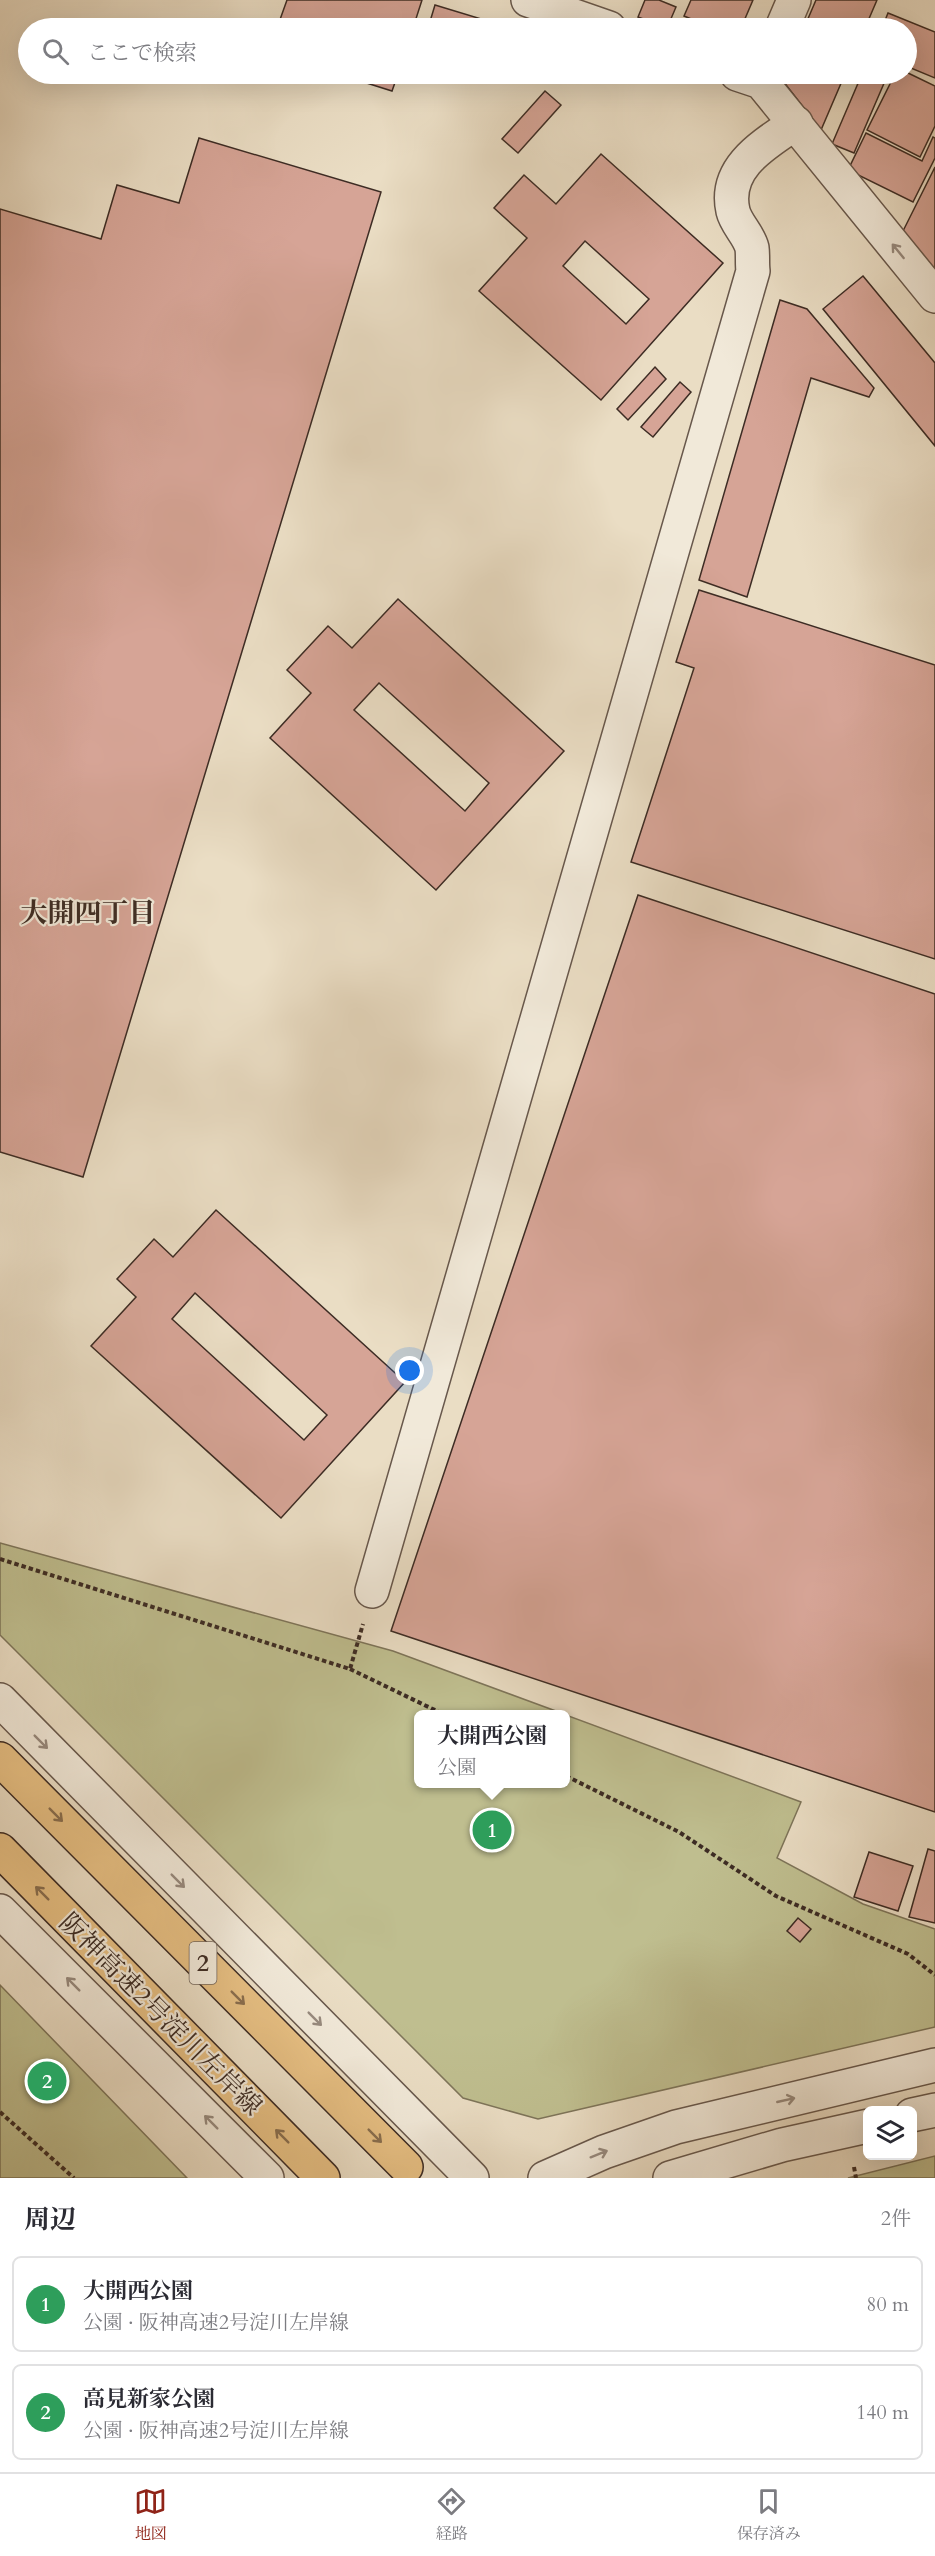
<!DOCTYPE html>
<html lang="ja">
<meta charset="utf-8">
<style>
:root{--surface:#fff;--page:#f2f2f3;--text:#2b2b33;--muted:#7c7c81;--line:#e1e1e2;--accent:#8f2418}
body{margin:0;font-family:Cardo,"Noto Serif JP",serif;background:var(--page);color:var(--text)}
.controls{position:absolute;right:18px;bottom:18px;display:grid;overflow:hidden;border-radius:9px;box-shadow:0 6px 24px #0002}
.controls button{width:54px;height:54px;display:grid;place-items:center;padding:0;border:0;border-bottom:2px solid var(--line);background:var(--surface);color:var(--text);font:30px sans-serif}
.you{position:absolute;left:410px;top:1371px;width:21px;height:21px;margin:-15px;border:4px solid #fff;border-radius:50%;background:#1a73e8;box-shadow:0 0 0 9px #1a73e833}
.badge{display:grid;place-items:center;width:39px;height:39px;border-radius:50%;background:var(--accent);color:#fff;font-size:20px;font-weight:700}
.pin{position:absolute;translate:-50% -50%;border:3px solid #fff;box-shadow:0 2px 6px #0006}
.popup{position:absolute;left:414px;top:1710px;width:156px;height:78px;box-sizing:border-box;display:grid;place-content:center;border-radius:9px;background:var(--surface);filter:drop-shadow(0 2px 4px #0005);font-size:20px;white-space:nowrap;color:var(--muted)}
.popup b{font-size:22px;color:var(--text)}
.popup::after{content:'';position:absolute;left:50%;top:100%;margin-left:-12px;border:12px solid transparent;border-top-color:var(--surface)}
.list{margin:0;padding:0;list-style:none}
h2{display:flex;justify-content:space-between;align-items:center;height:78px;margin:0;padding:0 24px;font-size:26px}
h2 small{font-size:20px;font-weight:400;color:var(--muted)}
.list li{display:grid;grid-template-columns:39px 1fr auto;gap:18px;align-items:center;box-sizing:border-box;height:96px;margin:0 12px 12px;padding:0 12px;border:2px solid var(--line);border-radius:9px}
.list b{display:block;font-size:22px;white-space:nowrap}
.list p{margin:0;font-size:20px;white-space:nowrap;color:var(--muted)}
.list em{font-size:20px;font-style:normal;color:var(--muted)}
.icon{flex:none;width:33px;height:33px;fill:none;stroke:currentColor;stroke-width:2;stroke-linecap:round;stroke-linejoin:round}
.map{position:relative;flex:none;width:935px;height:2178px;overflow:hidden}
.search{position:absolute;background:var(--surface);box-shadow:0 6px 24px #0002;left:18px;right:18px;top:18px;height:66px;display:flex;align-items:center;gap:15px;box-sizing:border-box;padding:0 21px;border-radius:33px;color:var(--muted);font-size:22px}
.sheet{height:294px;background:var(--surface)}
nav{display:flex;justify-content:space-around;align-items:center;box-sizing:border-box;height:84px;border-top:2px solid var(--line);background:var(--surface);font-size:16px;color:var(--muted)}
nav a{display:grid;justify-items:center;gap:3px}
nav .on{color:var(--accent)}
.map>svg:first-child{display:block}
.green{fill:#bfbe8f;stroke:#7e755a;stroke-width:1.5}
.building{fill:#d6a496;stroke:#3d2c24;stroke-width:1.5;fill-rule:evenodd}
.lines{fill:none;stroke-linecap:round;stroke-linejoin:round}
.minor-casing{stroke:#68584c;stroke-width:36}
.highway-casing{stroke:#3d2c24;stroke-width:36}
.path{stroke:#3d2c24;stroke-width:4;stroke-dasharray:4.5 3;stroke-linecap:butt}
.minor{stroke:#f1e9d9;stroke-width:33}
.highway{stroke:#e5be82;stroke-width:33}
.oneway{stroke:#978a7e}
.oneway2{stroke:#896e4e}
.labels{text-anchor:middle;stroke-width:4.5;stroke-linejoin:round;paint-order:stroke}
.shield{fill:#f1e9d9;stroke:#73655a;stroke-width:1.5}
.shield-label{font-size:24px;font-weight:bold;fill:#3d2c24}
.street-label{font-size:26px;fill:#3d2c24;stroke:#f1e9d9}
.neighbourhood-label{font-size:27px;font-weight:bold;fill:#3d2c24;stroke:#f1e9d9}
</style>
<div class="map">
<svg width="935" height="2178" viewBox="0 0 935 2178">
<rect width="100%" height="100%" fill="#eaddc4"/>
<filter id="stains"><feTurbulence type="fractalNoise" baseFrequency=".00333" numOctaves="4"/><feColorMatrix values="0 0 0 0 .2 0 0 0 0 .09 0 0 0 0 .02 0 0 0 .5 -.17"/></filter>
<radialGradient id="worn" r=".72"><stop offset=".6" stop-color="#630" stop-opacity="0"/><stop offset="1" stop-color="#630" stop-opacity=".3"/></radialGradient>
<g class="green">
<path d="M0 1543 393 1651 564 1714H418V1784H566V1715L801 1802 777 1858 863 1904 935 1929V2027L538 2119 463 2098 0 1635Z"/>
<path d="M0 1985 187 2178H0Z"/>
<path d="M935 2156V2178H848Z"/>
</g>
<g class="building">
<path d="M287 0H422L413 28H277Z"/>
<path d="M645 0H659L676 7 667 28 638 17Z"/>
<path d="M691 0H753L741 28H713L684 16Z"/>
<path d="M816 0H877L865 28H804Z"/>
<path d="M435 5 511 28H428Z"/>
<path d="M888 13 935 32V78L906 66V28H882Z"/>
<path d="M906 72 935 86V126L920 157 867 130 895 74Z"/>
<path d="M338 74H398L392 91Z"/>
<path d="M461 74H496L493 83Z"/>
<path d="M786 74H845L821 130 783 81Z"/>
<path d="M862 74H888L854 153 832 144Z"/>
<path d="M545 91 561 105 518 153 502 139Z"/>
<path d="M866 133 922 161 933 137 935 138V158L913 202 848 170Z"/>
<path d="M199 138 381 192 83 1177 0 1152V209L101 239 117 185 179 203Z"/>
<path d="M601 154 723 263 601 400 479 291 527 238 494 208 524 175 556 204ZM585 241 649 299 626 324 563 266Z"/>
<path d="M935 167V269L902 233Z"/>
<path d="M863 276 935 363V446L823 309Z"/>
<path d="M780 300 807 309 874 388 869 397 811 378 747 597 699 580Z"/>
<path d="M655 367 666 379 628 420 617 409Z"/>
<path d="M680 382 691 392 653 437 641 427Z"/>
<path d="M699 590 935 665V959L631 862 694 668 676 662Z"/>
<path d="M398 599 564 751 436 890 270 738 311 693 287 670 328 626 352 648ZM379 683 489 783 465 811 354 710Z"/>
<path d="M638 895 935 994V1812L391 1631Z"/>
<path d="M216 1210 405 1382 281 1518 91 1346 136 1297 117 1279 154 1239 173 1257ZM195 1293 327 1415 304 1440 172 1319Z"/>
<path d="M928 1849 935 1851V1923L909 1917Z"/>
<path d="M869 1852 913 1866 898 1911 854 1897Z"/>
<path d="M798 1918 811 1929 800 1942 787 1931Z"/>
</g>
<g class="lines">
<defs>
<g id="minor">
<path d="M528 0 609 28"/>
<path d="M782 28 794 0"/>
<path d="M737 74 761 82 935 296"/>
<path d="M372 1591 753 271C752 264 753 255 752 248 749 235 736 224 733 211 723 167 765 144 796 123"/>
<path d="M0 1700 472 2178"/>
<path d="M0 1911 267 2178"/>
<path d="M912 2115 935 2110"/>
<path d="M545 2178 604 2152 676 2127 935 2065"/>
<path d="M670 2178 782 2145 868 2126"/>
</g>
<g id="highway">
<path d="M0 1759 406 2167"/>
<path d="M0 1850 323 2178"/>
</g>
</defs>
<use href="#minor" class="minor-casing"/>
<use href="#highway" class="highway-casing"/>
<g class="path">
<path d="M0 1559 350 1669 363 1624"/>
<path d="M350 1669 443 1714"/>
<path d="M566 1776 679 1832 776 1896 908 1954 935 1975"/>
<path d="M0 2112 74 2178"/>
<path d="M854 2167 856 2178"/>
</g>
<use href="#minor" class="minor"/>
<use href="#highway" class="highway"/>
</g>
<defs><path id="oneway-shaft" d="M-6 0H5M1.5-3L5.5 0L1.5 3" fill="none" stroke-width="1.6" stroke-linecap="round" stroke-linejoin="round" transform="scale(1.5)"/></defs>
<g class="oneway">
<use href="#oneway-shaft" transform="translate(898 251) rotate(-129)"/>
<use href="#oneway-shaft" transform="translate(41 1742) rotate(45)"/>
<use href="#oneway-shaft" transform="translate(178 1881) rotate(45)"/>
<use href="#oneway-shaft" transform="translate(73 1984) rotate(-135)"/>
<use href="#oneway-shaft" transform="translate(315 2019) rotate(45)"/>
<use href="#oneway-shaft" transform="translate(786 2100) rotate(-13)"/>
<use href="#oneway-shaft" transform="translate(211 2122) rotate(-135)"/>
<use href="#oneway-shaft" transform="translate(599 2154) rotate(-22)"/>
</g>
<g class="oneway2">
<use href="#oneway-shaft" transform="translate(56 1815) rotate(45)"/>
<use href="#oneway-shaft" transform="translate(42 1893) rotate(-135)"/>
<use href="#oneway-shaft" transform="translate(238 1998) rotate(45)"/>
<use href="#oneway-shaft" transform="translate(282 2136) rotate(-135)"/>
<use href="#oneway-shaft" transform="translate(375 2136) rotate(45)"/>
</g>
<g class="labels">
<rect class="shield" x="189.5" y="1942" width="27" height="42" rx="4.5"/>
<g class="shield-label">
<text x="203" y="1971">2</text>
</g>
<g class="street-label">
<text transform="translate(161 2014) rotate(45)" y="9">阪神高速2号淀川左岸線</text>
</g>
<g class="neighbourhood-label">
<text x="88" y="922">大開四丁目</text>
</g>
</g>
<rect width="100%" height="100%" filter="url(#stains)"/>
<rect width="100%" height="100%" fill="url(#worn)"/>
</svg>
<div class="controls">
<button><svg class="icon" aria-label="layers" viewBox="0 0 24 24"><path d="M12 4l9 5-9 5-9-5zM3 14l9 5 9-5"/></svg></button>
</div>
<div class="you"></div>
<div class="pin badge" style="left:492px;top:1830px;background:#2e9e5b">1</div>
<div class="popup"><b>大開西公園</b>公園</div>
<div class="pin badge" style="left:47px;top:2081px;background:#2e9e5b">2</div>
<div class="search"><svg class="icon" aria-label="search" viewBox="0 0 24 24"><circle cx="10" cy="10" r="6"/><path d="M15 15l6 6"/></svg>ここで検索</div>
</div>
<section class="sheet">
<h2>周辺<small>2件</small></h2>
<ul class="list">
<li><span class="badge" style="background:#2e9e5b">1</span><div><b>大開西公園</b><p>公園 · 阪神高速2号淀川左岸線</p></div><em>80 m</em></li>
<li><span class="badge" style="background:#2e9e5b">2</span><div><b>高見新家公園</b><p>公園 · 阪神高速2号淀川左岸線</p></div><em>140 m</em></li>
</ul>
</section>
<nav>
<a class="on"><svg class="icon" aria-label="map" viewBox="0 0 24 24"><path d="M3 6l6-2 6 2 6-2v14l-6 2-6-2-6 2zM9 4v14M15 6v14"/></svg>地図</a>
<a><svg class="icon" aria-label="directions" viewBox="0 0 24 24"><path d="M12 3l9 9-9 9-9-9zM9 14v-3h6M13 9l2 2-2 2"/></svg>経路</a>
<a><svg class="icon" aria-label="saved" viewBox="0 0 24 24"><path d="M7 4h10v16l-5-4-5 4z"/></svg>保存済み</a>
</nav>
